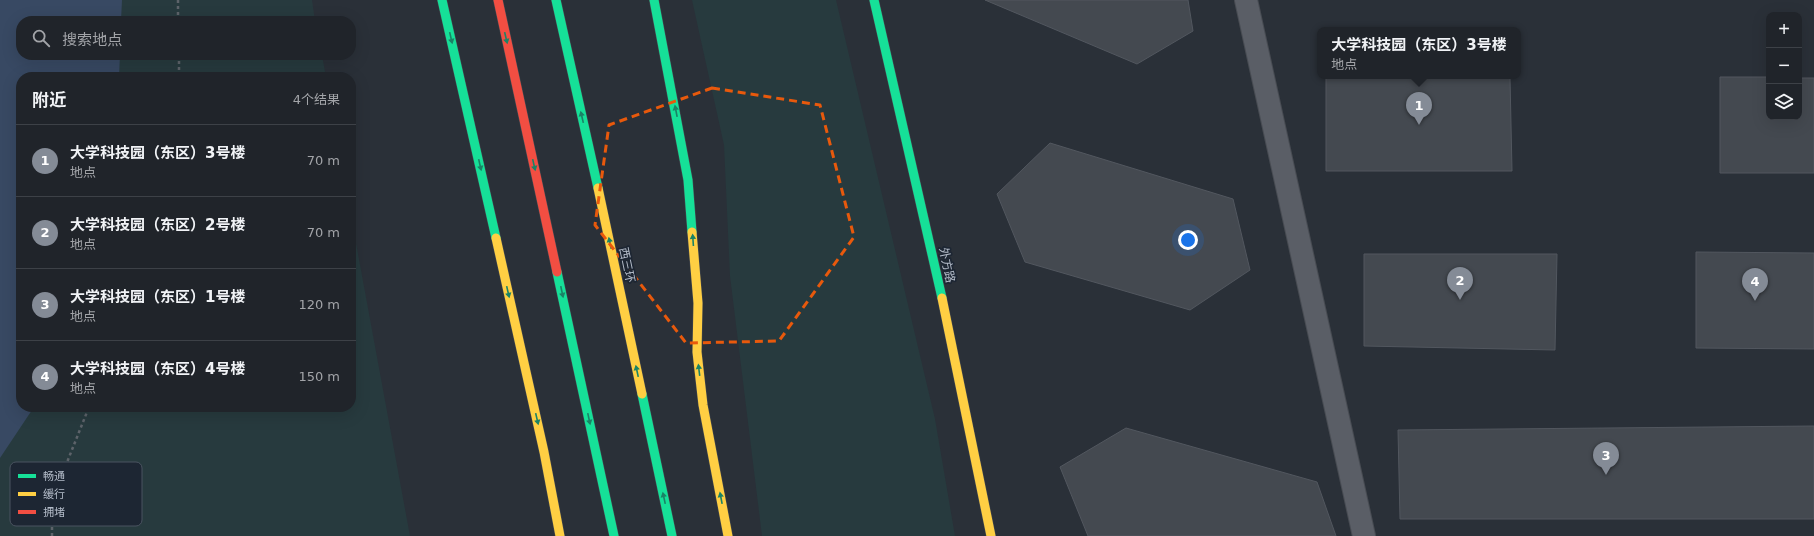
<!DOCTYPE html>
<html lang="zh">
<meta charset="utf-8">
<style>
:root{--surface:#20242a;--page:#2d3036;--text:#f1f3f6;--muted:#a2a4a8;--line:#3d4147;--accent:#848b96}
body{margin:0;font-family:"DejaVu Sans","Noto Sans SC",sans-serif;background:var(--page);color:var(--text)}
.controls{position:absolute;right:12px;top:12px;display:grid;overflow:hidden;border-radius:8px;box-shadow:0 4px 16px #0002}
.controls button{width:36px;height:36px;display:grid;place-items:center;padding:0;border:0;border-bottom:1px solid var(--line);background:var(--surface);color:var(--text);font:20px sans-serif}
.you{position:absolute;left:1188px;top:240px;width:14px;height:14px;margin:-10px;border:3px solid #fff;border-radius:50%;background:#1a73e8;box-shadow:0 0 0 6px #1a73e833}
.badge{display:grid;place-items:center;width:26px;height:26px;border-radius:50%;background:var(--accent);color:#fff;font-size:13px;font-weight:700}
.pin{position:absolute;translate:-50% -33px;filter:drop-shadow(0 1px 2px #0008)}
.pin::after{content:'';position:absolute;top:21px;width:14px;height:12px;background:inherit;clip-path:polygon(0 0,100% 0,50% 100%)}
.popup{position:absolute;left:1317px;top:27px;width:204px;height:52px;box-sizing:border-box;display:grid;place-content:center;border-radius:8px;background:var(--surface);filter:drop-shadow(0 1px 3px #0005);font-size:13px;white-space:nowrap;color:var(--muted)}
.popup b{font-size:15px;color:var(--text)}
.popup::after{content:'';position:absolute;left:50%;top:100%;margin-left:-8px;border:8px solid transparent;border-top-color:var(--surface)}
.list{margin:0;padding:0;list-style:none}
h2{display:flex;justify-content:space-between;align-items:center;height:52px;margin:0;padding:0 16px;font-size:17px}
h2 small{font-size:13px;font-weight:400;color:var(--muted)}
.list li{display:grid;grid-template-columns:26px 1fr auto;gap:12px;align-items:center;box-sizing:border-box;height:72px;padding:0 16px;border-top:1px solid var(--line)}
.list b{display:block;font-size:15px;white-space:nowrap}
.list p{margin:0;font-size:13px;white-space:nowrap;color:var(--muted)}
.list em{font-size:13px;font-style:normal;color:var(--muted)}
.icon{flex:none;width:22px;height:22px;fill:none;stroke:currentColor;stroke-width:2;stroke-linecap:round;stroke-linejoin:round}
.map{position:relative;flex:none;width:1814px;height:536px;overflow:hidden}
.search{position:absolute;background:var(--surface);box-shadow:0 4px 16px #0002;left:16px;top:16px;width:340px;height:44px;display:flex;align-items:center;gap:10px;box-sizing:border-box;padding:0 14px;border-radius:16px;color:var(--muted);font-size:15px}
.panel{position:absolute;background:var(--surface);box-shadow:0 4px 16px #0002;left:16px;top:72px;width:340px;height:340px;border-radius:16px}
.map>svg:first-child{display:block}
.green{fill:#273a3e}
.water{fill:#384963}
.building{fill:#444950;stroke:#52575f}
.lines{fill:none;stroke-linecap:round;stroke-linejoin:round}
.street-casing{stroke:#484c53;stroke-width:24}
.fast-casing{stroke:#484c53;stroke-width:10}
.slow-casing{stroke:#484c53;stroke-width:10}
.jam-casing{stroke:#484c53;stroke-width:10}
.path{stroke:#5d636a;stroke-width:2.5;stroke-dasharray:3 3;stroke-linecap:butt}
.street{stroke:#5a5e66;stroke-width:22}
.fast{stroke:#16e098;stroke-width:9}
.slow{stroke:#ffcf43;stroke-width:9}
.jam{stroke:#f24e42;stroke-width:9}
.oneway{fill:#1a8366}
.marked{fill:none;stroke:#e8590c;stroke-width:3;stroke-dasharray:8 5;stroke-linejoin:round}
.labels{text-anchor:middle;stroke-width:3.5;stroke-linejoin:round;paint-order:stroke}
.street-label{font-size:12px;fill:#b4bcc9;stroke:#1d2633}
.key{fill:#1d2633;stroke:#4a5360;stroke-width:1}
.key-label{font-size:11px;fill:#b4bcc9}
</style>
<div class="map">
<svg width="1814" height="536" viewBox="0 0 1814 536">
<rect width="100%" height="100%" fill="#2a3038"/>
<g class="green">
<path d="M0 0H312L315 21H21V55H322L326 77H21V407H351V216L410 536H0Z"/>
<path d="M692 0H836L935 419 955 536H762L730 276 724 145Z"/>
</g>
<path class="water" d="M0 0H122L121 21H21V55H120L119 77H21V407H34L0 458Z"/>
<g class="building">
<path d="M985 0H1188L1193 31 1137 64Z"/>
<path d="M1720 77H1769V117H1799V78H1814V173H1720Z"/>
<path d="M1326 78H1510L1512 171H1326Z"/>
<path d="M1050 143 1233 199 1250 270 1190 310 1025 262 997 194Z"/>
<path d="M1696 252 1814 253V349L1696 348Z"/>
<path d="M1364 254H1557L1555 350 1364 346Z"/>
<path d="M1814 426V519H1400L1398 430Z"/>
<path d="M1126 428 1317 482 1336 536H1088L1060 467Z"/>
</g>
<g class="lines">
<defs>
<path id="street" d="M1246 0 1364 536"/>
<g id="fast">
<path d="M442 0 496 238"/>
<path d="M556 0 598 188"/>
<path d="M654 0 688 180 692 232"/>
<path d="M874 0 942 298"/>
<path d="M557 272 614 536"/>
<path d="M642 394 672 536"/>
</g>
<g id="slow">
<path d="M598 188 642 394"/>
<path d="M692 232 698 303 697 352 703 405 728 536"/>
<path d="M496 238 544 452 560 536"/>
<path d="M942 298 991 536"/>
</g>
<path id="jam" d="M498 0 557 272"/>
</defs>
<use href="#street" class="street-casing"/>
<use href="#fast" class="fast-casing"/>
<use href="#slow" class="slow-casing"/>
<use href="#jam" class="jam-casing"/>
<g class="path">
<path d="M178 0V21"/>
<path d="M179 55V77"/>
<path d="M52 536V500L89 407"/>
</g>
<use href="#street" class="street"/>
<use href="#fast" class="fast"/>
<use href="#slow" class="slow"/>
<use href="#jam" class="jam"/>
</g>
<defs><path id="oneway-solid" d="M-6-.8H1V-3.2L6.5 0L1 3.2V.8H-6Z"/></defs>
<g class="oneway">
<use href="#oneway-solid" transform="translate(451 38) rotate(77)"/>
<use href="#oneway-solid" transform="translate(506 38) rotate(77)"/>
<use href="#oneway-solid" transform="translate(676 111) rotate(-101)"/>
<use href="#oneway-solid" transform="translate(582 117) rotate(-103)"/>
<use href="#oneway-solid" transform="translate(480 165) rotate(77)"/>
<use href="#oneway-solid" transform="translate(534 165) rotate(77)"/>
<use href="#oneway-solid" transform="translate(693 240) rotate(-94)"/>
<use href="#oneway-solid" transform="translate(610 243) rotate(-102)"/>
<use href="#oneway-solid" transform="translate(508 292) rotate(77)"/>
<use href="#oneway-solid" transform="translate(562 292) rotate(78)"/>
<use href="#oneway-solid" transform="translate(699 370) rotate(-97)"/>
<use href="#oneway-solid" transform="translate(637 371) rotate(-102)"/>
<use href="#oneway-solid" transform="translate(537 419) rotate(77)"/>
<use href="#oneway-solid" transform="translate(589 419) rotate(78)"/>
<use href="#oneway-solid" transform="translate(664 498) rotate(-102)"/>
<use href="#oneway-solid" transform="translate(721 498) rotate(-101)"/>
</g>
<path class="marked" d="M712 88 820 105 854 237 779 341 686 343 595 225 609 125Z"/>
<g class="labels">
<g class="street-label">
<text transform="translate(627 265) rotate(78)" y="4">西三环</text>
<text transform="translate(947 265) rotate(78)" y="4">外方路</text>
</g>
</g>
<rect x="10" y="462" width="132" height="64" rx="6" class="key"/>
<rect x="18" y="474" width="18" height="4" fill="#16e098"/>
<rect x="18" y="492" width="18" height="4" fill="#ffcf43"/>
<rect x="18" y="510" width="18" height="4" fill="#f24e42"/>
<g class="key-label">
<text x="43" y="480">畅通</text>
<text x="43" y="498">缓行</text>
<text x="43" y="516">拥堵</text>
</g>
</svg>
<div class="controls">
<button>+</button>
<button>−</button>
<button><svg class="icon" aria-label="layers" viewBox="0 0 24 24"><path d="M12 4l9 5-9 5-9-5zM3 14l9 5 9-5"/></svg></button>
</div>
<div class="you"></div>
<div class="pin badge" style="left:1419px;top:125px">1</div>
<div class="popup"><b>大学科技园（东区）3号楼</b>地点</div>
<div class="pin badge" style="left:1460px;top:300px">2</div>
<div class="pin badge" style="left:1606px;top:475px">3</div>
<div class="pin badge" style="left:1755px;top:301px">4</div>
<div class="search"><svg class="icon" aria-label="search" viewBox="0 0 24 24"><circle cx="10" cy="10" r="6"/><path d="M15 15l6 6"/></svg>搜索地点</div>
<section class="panel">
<h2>附近<small>4个结果</small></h2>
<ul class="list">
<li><span class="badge">1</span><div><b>大学科技园（东区）3号楼</b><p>地点</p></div><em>70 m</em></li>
<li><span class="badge">2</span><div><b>大学科技园（东区）2号楼</b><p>地点</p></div><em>70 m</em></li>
<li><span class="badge">3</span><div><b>大学科技园（东区）1号楼</b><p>地点</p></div><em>120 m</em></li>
<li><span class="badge">4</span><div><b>大学科技园（东区）4号楼</b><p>地点</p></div><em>150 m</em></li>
</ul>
</section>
</div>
